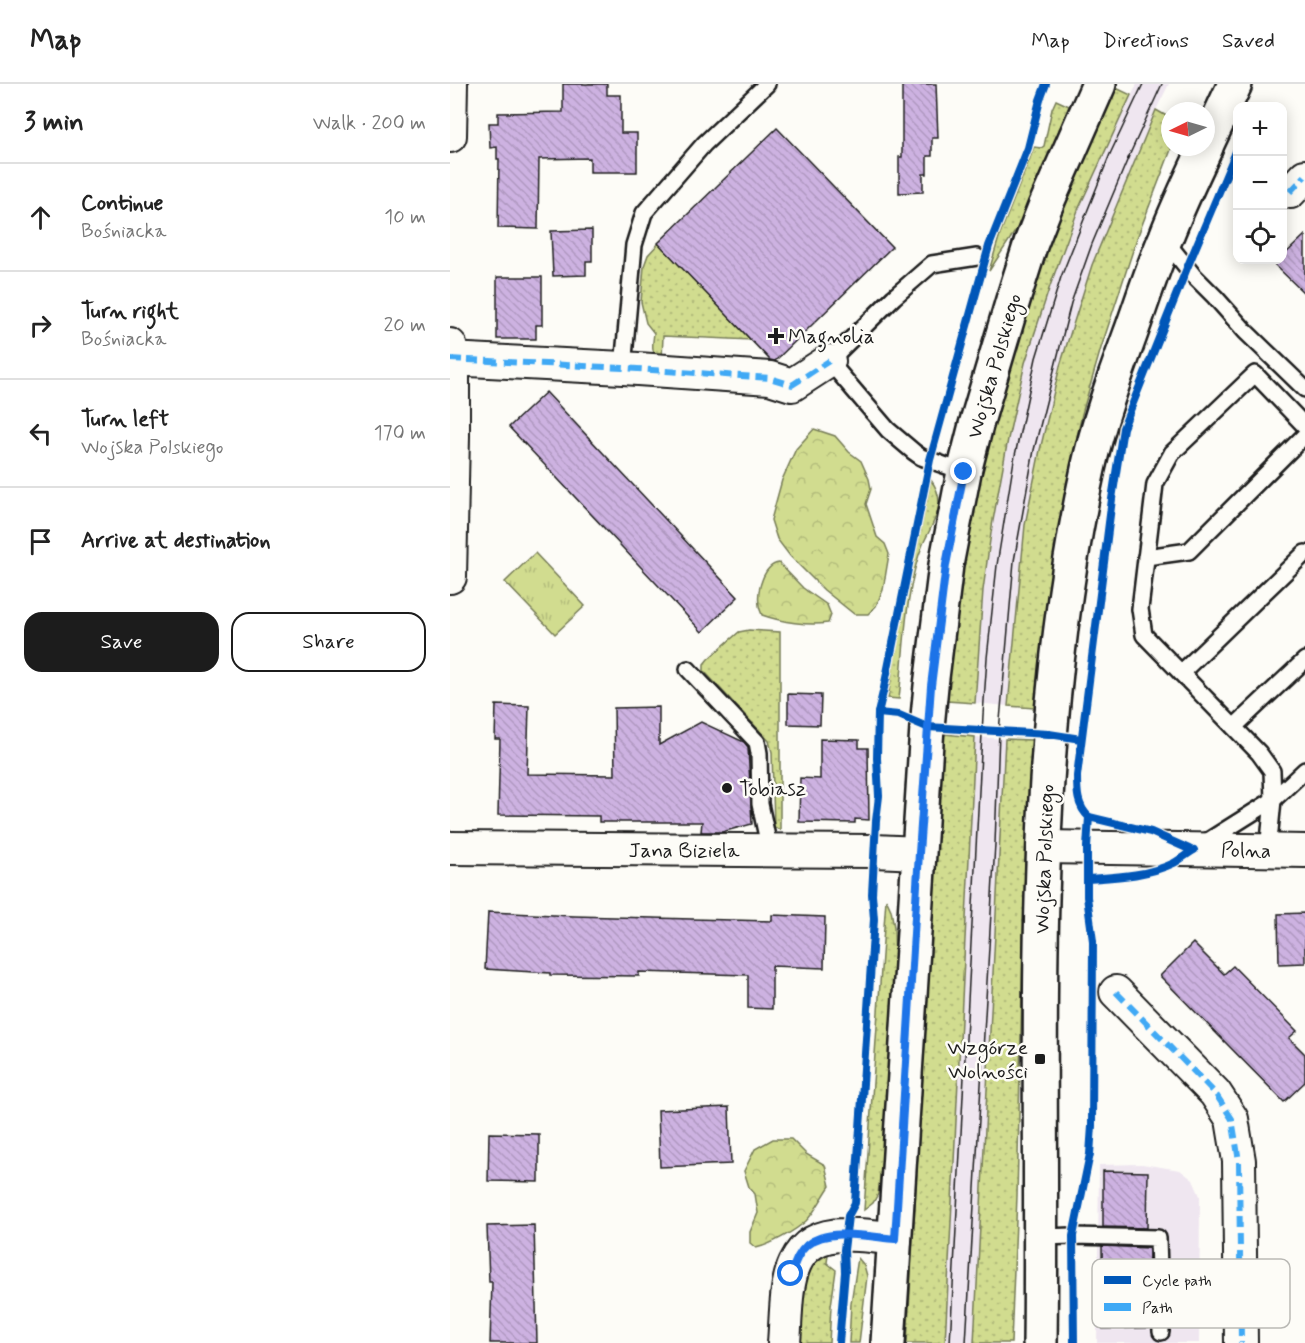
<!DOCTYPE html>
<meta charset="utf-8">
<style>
:root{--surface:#fff;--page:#f6f6f6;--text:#222;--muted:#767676;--line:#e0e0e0;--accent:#1c1c1c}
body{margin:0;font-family:Mynerve,sans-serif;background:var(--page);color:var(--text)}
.controls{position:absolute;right:18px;top:18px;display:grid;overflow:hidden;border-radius:12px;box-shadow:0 3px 15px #0003}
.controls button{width:54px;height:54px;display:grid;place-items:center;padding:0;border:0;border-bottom:2px solid var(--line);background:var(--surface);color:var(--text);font:30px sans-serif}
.compass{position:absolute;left:711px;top:18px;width:54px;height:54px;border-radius:50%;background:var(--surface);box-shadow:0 3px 15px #0003;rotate:265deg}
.stop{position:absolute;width:18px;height:18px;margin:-14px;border:4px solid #1a73e8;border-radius:50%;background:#fff}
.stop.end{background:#1a73e8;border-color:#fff;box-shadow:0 2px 6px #0008}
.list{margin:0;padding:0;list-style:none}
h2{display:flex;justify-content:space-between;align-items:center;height:78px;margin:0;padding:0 24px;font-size:26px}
h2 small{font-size:20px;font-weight:400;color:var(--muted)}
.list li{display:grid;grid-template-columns:39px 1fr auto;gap:18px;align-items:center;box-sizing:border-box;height:108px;padding:0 24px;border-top:2px solid var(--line)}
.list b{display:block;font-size:22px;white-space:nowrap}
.list p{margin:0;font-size:20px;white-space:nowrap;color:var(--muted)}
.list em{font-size:20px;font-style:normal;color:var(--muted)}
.actions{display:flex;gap:12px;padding:18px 24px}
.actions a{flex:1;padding:14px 0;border:2px solid var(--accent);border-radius:18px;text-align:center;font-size:21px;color:var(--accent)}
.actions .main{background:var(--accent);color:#fff}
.icon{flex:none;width:33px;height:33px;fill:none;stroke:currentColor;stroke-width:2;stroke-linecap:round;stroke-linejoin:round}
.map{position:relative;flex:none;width:855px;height:1259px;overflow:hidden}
header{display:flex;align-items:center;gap:36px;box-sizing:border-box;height:84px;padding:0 30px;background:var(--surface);border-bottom:2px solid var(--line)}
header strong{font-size:28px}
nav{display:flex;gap:33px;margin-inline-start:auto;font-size:21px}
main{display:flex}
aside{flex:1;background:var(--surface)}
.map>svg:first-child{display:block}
.built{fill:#efe6f0}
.grass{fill:url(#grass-dots);stroke:#767c56;stroke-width:1.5}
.forest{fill:url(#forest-crowns);stroke:#767c56;stroke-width:1.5}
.park{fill:url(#park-tufts);stroke:#767c56;stroke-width:1.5}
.building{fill:url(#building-back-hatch);stroke:#1c1c1c;stroke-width:1.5}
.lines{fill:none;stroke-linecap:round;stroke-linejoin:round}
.lane-casing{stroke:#1c1c1c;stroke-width:20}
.street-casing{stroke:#1c1c1c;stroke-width:36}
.secondary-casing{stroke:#1c1c1c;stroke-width:38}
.lane{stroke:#fdfcf7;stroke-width:15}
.street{stroke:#fdfcf7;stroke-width:32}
.secondary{stroke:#fdfcf7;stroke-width:33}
.tram{stroke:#1c1c1c;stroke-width:1.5}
.quiet{stroke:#3fa9f5;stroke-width:6;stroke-dasharray:12 6;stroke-linecap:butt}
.cycleway-casing{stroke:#fdfcf7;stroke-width:11}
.cycleway{stroke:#0057b8;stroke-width:8}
.route{stroke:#1a73e8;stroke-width:8}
.poi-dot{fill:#1c1c1c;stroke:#fdfcf7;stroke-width:2}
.labels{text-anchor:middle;stroke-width:5;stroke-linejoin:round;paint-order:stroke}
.poi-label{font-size:21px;fill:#1c1c1c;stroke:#fdfcf7;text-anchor:start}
.street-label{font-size:21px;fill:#1c1c1c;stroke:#fdfcf7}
.key{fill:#fdfcf7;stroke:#bab9b5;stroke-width:1.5}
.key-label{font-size:16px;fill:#1c1c1c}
</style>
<header>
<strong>Map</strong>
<nav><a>Map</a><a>Directions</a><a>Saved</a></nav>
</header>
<main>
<aside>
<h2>3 min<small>Walk · 200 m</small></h2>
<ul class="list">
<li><svg class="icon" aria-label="ahead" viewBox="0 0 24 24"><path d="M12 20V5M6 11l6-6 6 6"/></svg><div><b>Continue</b><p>Bośniacka</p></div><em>10 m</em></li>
<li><svg class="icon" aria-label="right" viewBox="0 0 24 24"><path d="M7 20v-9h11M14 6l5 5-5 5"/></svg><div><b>Turn right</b><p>Bośniacka</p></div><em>20 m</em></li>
<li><svg class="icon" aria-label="left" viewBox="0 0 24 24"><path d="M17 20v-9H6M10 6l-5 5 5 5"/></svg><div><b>Turn left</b><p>Wojska Polskiego</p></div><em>170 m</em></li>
<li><svg class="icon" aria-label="arrive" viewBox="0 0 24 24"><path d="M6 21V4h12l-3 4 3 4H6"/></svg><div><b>Arrive at destination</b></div></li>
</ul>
<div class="actions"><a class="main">Save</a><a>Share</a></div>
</aside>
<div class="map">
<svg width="855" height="1259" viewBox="0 0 855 1259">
<defs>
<pattern id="grass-dots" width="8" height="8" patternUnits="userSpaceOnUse" patternTransform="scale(1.5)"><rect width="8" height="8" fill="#d1dc8f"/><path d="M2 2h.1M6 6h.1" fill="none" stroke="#b3bc7b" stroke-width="1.8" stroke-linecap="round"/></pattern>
<pattern id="forest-crowns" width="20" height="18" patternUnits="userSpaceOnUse" patternTransform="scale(1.5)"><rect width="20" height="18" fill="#d1dc8f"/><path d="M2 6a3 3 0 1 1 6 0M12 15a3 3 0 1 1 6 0" fill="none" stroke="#b3bc7b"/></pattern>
<pattern id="park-tufts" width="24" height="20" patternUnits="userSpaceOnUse" patternTransform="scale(1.5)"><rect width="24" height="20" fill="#d1dc8f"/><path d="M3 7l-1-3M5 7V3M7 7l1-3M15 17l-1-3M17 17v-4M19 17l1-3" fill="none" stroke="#b3bc7b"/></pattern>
<pattern id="building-back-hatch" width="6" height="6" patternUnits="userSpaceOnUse" patternTransform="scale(1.5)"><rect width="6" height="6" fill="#cdb2e1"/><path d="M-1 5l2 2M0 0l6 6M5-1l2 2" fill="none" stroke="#af98c0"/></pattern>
</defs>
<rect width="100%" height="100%" fill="#fdfcf7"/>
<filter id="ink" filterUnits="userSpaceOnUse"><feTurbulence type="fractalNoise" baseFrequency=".0167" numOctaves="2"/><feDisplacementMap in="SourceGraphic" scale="12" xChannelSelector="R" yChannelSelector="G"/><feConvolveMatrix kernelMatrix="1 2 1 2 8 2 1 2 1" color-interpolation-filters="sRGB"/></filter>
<g filter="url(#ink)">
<g class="built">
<path d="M687 0H719L706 26 642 181 610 282 590 366 575 441 558 622 525 619 533 507 542 442 558 355 575 279 600 202 628 126Z"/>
<path d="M525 653 555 655 524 1259H495Z"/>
<path d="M692 1080 730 1086 743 1096 750 1112 749 1259H647L649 1081Z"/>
</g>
<g class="grass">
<path d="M664 3 681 11 628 126 600 202 575 279 558 355 542 442 533 506 525 619 497 617 506 528 519 438 554 298 599 156 634 64Z"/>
<path d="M606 16 619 22 572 137 539 187 550 150 580 74 584 63 591 64 594 62 602 25Z"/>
<path d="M706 26 720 34V63H722L687 154 651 264 632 330 616 404 595 532 584 624 558 622 575 441 590 366 610 282 642 181Z"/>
<path d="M209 159 301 256 213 252 212 275C199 270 203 260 204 249L196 239 191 218 194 182 198 171Z"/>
<path d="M481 396C498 420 484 436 473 460 455 503 454 568 449 615L438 614 446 566Z"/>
<path d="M299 546 330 548V746L324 743 322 668 319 657 254 587V580L258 575 289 548Z"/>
<path d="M494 650 525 653 495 1259H457L475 947Z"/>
<path d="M555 655 582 656 575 784 567 1112 561 1259H524Z"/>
<path d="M436 815 441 826 444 843 445 880 434 1060 428 1110 423 1119 414 1126Z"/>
<path d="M378 1170 377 1179 386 1186 381 1222 379 1259H346L355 1190 361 1182Z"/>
<path d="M408 1174 414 1181 417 1192 409 1259H399L401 1219Z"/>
</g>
<g class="forest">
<path d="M364 345 385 352 399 368 411 377 419 395 421 405 416 420 427 453 435 460 439 470 433 506 426 522 418 530H404L374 506 340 472 327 455 321 436 332 396 346 365Z"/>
<path d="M329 479 353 504 377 521 381 531 378 539C357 542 332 538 312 531 311 528 309 524 309 521 307 507 313 481 329 479Z"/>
<path d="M323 1055H341L356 1070 375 1081 380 1102C373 1112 365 1128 356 1137 345 1147 320 1161 306 1164L300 1159V1148L308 1129 305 1110 299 1103 294 1087 305 1065Z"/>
</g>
<path class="park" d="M85 469 135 522 105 550 55 498Z"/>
<g class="building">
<path d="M113 0H157V11H171V49H187V88H140V74L89 75 88 145 48 144 49 75H47V63L40 64 39 39H48V29L113 28Z"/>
<path d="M452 0H486L488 54H482V72H477V90H473V108L449 109V73H452Z"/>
<path d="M327 44 442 163 325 277 320 276 208 159Z"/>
<path d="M142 146V177H136V191L103 192 101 147Z"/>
<path d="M855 151V210L825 181 830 176H832V173Z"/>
<path d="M47 193H92V241H86V255H47Z"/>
<path d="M96 308 288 513 252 548 59 343Z"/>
<path d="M338 610 371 611 370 641 338 640Z"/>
<path d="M46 621 79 622 77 690 165 691 164 624 209 623V661L251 638 294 658 298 663 302 740 272 748H251L252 738H149V732L48 731 50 655H45Z"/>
<path d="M370 655 409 656V664H418L419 736 405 735V739L349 738 350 694 370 695Z"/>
<path d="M38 828 124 832 322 837V831L375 833 374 884 322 882V925L298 924V891L189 888V892L100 891V889L35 885Z"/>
<path d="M855 829V879L829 880 828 830Z"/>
<path d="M743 859 774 890 783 882 847 947 839 954 855 970V998L834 1018 710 892Z"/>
<path d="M279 1023 281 1080 210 1083 208 1026Z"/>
<path d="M39 1049 89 1050V1098L38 1097Z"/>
<path d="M653 1087 698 1088 697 1144 653 1143Z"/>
<path d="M84 1141 87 1259H40L42 1198H39L37 1142Z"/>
<path d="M652 1162 699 1164 698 1244 653 1245Z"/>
</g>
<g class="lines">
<defs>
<g id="lane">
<path d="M714 155 743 191 765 213 796 248 855 305"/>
<path d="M173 284 184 161 194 129 254 60 317 0"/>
<path d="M514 388 471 373 464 368 438 346 379 277 444 213 482 180 527 173"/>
<path d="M696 473 739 467 855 351"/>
<path d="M238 585 307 658 309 669 310 720 320 767"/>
<path d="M731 589 855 469"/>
<path d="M784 643 855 576"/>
<path d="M753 760 823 716 855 686"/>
<path d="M818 767 823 716 822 687 809 669 694 551 690 525 705 400 722 369 805 290 855 342"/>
<path d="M591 1153 623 1152 708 1154 711 1248"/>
</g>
<g id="street">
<path d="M0 52 1 0"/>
<path d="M840 108 855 92"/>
<path d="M0 261 3 275V352L0 493"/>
<path d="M0 275 173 284 320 294 342 301 379 277"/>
<path d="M593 763 855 767"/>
<path d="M0 764 424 767 469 769"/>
<path d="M666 908 765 1009 782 1035 789 1077 791 1259"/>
<path d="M334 1259C338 1212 331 1151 395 1151 411 1150 429 1153 445 1155"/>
</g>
<g id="secondary">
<path d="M756 62 785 0"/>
<path d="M438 1259 477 643 481 602 496 481 514 388 526 341 563 216 581 159 595 123 649 0"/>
<path d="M590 1259C594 967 575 672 638 385 648 339 664 295 680 251 692 218 702 185 716 153 728 122 742 93 756 63"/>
</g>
</defs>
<use href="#lane" class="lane-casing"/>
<use href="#street" class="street-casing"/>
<use href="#secondary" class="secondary-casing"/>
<use href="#lane" class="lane"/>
<use href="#street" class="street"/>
<use href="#secondary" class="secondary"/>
<g class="tram">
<path d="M500 1259 533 631 537 574 547 481 564 376 586 274 611 193 660 70 693 0"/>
<path d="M516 1259 545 760 549 648 564 477 584 366 621 219 642 160 679 72 712 0"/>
</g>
<g class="quiet">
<path d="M840 108 855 92"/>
<path d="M0 275 173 284 320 294 342 301 379 277"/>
<path d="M666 908 765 1009 782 1035 789 1077 791 1259"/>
</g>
<defs>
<g id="cycleway">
<path d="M428 629 449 631 477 643 599 650 631 655"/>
<path d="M639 733 701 748 739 765"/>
<path d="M638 795C666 793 697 792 724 779 731 775 737 770 744 766"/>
<path d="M389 1259 395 1188 394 1166 398 1132 405 1119 424 835 422 810 426 737 429 712 427 674 428 629 434 604 480 376 539 162 578 64 590 16 596 0"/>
<path d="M624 1259 623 1152 640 1070 642 1042 643 857 637 813V763L639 733C627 722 627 708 627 692L662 415 673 344 737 184 788 63"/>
</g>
</defs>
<use href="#cycleway" class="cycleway-casing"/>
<use href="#cycleway" class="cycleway"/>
</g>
</g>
<g class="lines" filter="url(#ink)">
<path class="route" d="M341 1190C345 1179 348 1169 357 1161 378 1143 420 1153 445 1155L469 769 481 602 496 481 514 388"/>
</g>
<g class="poi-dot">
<path d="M323 243h6v6h6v6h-6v6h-6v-6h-6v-6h6z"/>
<circle cx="277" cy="704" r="6"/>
<rect x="584" y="969" width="12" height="12" rx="3"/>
</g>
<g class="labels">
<g class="poi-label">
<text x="338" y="259">Magnolia</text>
<text x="289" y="711">Tobiasz</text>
<text x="578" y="970" text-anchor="end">Wzgórze<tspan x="578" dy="24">Wolności</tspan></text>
</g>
<g class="street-label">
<text transform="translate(544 282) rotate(-74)" y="7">Wojska Polskiego</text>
<text x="234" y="773">Jana Biziela</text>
<text transform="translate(796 766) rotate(1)" y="7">Polna</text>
<text transform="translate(594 775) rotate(-88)" y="7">Wojska Polskiego</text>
</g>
</g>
<rect x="642" y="1175" width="198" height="69" rx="9" class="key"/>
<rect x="654" y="1192" width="27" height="8" fill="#0057b8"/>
<rect x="654" y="1219" width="27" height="8" fill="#3fa9f5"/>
<g class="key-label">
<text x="692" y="1202">Cycle path</text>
<text x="692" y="1229">Path</text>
</g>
</svg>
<div class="controls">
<button>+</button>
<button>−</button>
<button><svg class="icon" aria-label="locate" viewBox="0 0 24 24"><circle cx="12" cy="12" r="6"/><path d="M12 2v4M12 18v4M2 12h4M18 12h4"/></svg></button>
</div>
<svg class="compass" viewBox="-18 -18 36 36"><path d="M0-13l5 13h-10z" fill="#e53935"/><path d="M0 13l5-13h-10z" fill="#767676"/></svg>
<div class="stop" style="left:341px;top:1190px"></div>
<div class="stop end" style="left:514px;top:388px"></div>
</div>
</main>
